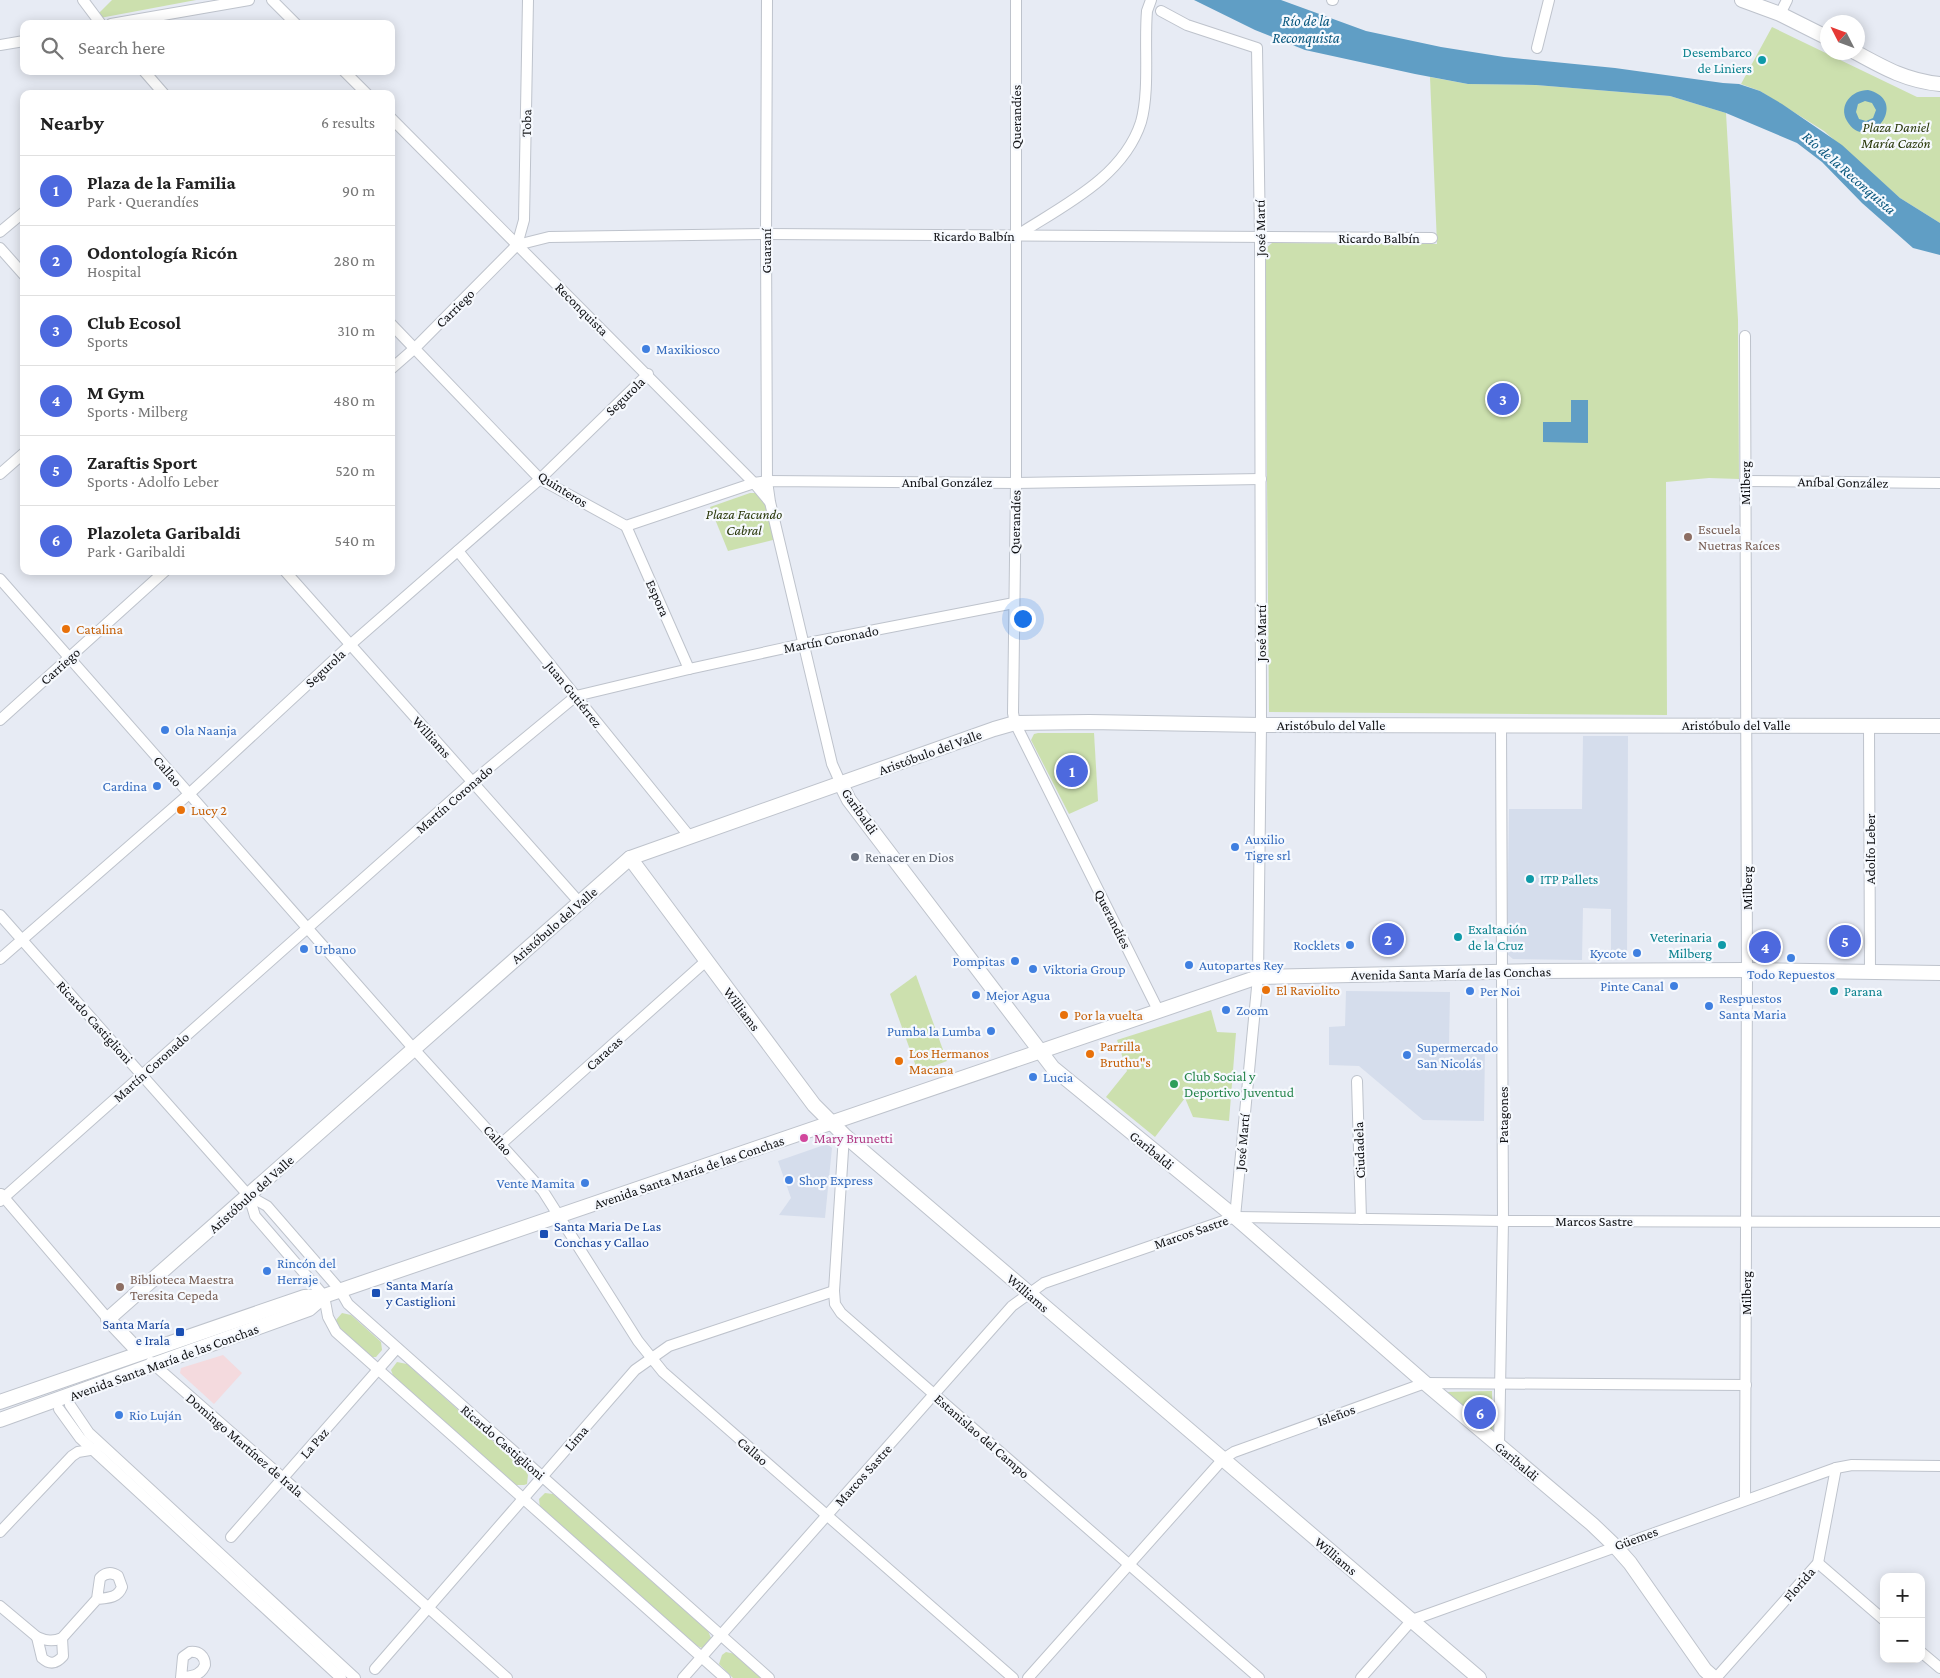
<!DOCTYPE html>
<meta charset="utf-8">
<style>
:root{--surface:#fff;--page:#f2f2f2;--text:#222;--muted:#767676;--line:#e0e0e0;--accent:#4d69de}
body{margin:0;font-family:"Crimson Pro",serif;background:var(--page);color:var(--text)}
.controls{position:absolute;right:15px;bottom:15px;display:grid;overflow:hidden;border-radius:10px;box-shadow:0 2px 12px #0003}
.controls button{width:45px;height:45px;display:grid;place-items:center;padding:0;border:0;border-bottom:1px solid var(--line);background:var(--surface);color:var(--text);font:25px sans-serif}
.compass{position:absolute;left:1820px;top:15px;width:45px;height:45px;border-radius:50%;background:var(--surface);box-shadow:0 2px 12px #0003;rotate:312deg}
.you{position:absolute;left:1022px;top:618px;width:18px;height:18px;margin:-12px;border:4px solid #fff;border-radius:50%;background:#1a73e8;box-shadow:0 0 0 8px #1a73e833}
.badge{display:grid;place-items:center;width:32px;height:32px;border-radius:50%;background:var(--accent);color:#fff;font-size:16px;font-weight:700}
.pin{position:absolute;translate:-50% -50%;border:2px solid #fff;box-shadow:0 1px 5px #0006}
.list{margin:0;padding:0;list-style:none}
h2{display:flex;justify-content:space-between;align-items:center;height:65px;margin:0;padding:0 20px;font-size:21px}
h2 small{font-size:16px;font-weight:400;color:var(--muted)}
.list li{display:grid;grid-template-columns:32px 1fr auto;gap:15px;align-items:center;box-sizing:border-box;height:70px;padding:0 20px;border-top:1px solid var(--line)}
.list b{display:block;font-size:19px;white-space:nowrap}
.list p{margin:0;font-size:16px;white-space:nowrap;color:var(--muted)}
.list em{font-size:16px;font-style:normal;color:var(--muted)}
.icon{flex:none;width:28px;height:28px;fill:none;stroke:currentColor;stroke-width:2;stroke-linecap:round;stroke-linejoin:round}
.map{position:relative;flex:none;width:1940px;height:1678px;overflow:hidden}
.search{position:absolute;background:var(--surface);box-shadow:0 2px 12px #0003;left:20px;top:20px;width:375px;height:55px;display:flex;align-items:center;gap:12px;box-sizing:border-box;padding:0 18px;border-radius:10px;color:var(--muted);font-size:19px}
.panel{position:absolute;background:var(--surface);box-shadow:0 2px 12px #0003;left:20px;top:90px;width:375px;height:485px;border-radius:10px}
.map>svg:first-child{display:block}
.built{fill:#d5ddec}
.medical{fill:#f4dade}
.green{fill:#cce0ae}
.water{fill:#609ec5;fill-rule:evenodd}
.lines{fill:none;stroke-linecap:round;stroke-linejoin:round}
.street-casing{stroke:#bec3cc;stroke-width:12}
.secondary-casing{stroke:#bec3cc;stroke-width:16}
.street{stroke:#fff;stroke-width:10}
.secondary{stroke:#fff;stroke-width:14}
.culture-dot{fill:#0f9aa8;stroke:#f6f9fe;stroke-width:2}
.shop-dot{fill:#3f7fe0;stroke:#f6f9fe;stroke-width:2}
.education-dot{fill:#8d6e63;stroke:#f6f9fe;stroke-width:2}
.food-dot{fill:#e8710a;stroke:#f6f9fe;stroke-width:2}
.worship-dot{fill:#6b7280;stroke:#f6f9fe;stroke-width:2}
.leisure-dot{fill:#2e9e5b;stroke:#f6f9fe;stroke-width:2}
.hotel-dot{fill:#d1479c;stroke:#f6f9fe;stroke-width:2}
.transit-dot{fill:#1a4fb4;stroke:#f6f9fe;stroke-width:2}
.labels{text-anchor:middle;stroke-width:4.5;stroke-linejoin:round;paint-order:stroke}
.culture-label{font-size:14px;fill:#0d838f;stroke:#f6f9fe;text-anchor:start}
.street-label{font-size:14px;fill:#111215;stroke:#f6f9fe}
.park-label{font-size:14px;font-style:italic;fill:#283709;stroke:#f6f9fe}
.shop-label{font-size:14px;fill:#366cbe;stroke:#f6f9fe;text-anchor:start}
.education-label{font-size:14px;fill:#785e54;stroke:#f6f9fe;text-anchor:start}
.food-label{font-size:14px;fill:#c56008;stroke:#f6f9fe;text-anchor:start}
.worship-label{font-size:14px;fill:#5b616d;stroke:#f6f9fe;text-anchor:start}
.leisure-label{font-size:14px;fill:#27864d;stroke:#f6f9fe;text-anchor:start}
.hotel-label{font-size:14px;fill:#b23c85;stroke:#f6f9fe;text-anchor:start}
.transit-label{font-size:14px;fill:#164399;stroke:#f6f9fe;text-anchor:start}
.water-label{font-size:15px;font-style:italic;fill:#09577e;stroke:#f6f9fe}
</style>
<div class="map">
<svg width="1940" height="1678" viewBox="0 0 1940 1678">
<rect width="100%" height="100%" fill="#e7ebf4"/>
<g class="built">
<path d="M1583 736H1628L1627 960H1611V909L1583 908 1582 960 1513 959 1507 954 1509 809H1582Z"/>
<path d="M1346 991 1450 992 1449 1044 1485 1045 1484 1121 1423 1120 1359 1066 1329 1065V1027L1345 1026Z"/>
<path d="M827 1144 832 1148 825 1218 779 1215 791 1198 778 1161Z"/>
</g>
<path class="medical" d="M223 1355 242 1373 214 1404 180 1373 181 1368Z"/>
<g class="green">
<path d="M112 0H196L100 18 97 15Z"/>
<path d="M1772 27 1917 97H1940V223L1900 198 1824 131 1760 91 1741 84Z"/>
<path d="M1430 77 1468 84 1536 85 1670 96 1726 113 1738 320 1739 479 1709 478 1666 482 1667 715 1269 712 1265 249 1272 243 1437 244Z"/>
<path d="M750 493H755L765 500 777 539 728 551 710 507Z"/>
<path d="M1038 733H1094L1098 801 1069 814 1031 740 1034 734Z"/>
<path d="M916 975 947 1061 918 1072 890 994Z"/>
<path d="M1211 1010 1217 1032 1236 1033 1229 1121 1193 1117 1185 1098 1155 1137 1106 1097 1127 1071 1117 1040Z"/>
<path d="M342 1313 351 1315 381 1342 382 1350 376 1357H372L335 1325 336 1320Z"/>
<path d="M397 1362 407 1364 525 1470 528 1475 527 1484 524 1485H515L394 1378 391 1370Z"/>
<path d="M1492 1391 1493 1434 1444 1392Z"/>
<path d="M545 1493 553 1494 708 1631 711 1638 710 1643 702 1648 695 1645 540 1508 539 1499Z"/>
<path d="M726 1652 735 1654 762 1678H733L719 1664 722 1655Z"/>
</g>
<g class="water">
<path d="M1194 0H1281L1366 31 1441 47 1504 57 1615 68 1723 83 1739 84 1760 91 1782 104 1842 145 1900 198 1940 223V255L1913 248 1862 203 1822 162 1797 143 1726 113 1670 96 1536 85 1468 84 1415 74 1305 50 1255 30Z"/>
<path d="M1868 90C1912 101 1867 156 1847 121 1838 105 1852 90 1868 90ZM1865 101 1872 103 1876 110 1873 118 1866 121 1859 119 1856 112 1858 104Z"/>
<path d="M1571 400H1588V443L1543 442V422H1571Z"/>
</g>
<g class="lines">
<defs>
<g id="street">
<path d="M83 0 101 24"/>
<path d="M272 0 296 24"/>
<path d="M767 0 766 234 767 481 770 502 832 764 841 784"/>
<path d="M1016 0V483L1013 713 1015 723 1031 755 1158 1010"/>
<path d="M1332 0H1333"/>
<path d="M1161 11 1187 25 1257 48 1260 237 1261 725 1258 977 1235 1217"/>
<path d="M1780 14 1787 0"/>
<path d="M111 24 249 0"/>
<path d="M0 45 24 41"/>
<path d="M1537 48 1549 0"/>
<path d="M144 71 164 94"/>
<path d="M344 71 367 94"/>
<path d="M391 118 754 483 769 501"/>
<path d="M0 232 24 212"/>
<path d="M1016 236C1062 206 1123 178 1141 122 1150 90 1144 44 1147 11L1151 0"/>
<path d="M517 245 549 237 766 234 1432 238"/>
<path d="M0 248 24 275"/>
<path d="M391 324 540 479 626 526 754 483 767 481 1016 483 1261 479"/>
<path d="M391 369 415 348 517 245 524 220 528 0"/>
<path d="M0 474 24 453"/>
<path d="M1745 481 1940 483"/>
<path d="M626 526 689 669"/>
<path d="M458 551 690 837"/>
<path d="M285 571 580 903"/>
<path d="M0 579 413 1048 543 1191 638 1341 663 1372 1013 1678"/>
<path d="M0 720 165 571"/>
<path d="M1869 726 1870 972"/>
<path d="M0 915 249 1196 267 1206 340 1290 348 1304 769 1678"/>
<path d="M0 959 189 794 350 645 540 479 648 374"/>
<path d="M1357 1081 1361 1219"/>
<path d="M844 1135 834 1291 835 1304 841 1313 1259 1678"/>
<path d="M501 1144 706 961"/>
<path d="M1 1194 108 1319"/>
<path d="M249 1196 255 1216 324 1296 328 1317 336 1332 725 1678"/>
<path d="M0 1201 472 782 576 696 689 669 803 644 1014 603"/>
<path d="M151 1362 283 1478 507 1678"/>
<path d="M70 1405 89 1433 355 1678"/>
<path d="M59 1409 80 1438 341 1678"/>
<path d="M1499 1446 1503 1221 1501 724"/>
<path d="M1745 1500 1747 970 1745 336"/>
<path d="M0 1532 72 1456 78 1452 96 1449"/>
<path d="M231 1537 397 1348"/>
<path d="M1818 1563 1884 1620"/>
<path d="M0 1606 37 1637C46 1641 53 1642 62 1638L97 1599 100 1578C106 1572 112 1572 118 1576L122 1587C118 1598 108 1598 97 1599"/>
<path d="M37 1637 42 1658C50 1665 56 1664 63 1656L62 1638"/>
<path d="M1921 1652 1940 1668"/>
<path d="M375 1669 635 1370 669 1346 834 1291"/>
<path d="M181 1678 183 1657 190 1652C199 1651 205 1656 205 1665 201 1676 191 1676 181 1678"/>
<path d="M683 1678 1012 1306 1044 1283 1235 1217 1503 1221 1940 1222"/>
<path d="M1028 1678 1223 1459 1234 1452 1425 1383 1746 1385"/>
<path d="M1361 1678 1412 1620 1836 1468 1852 1465 1940 1466"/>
<path d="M1716 1678 1818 1563 1836 1468"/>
</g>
<g id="secondary">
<path d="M1742 0 1780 14 1828 38"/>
<path d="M1855 52C1884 68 1907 81 1940 84"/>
<path d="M841 784 849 800 1053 1068 1235 1217 1425 1383 1592 1524 1615 1546 1630 1563 1705 1670 1714 1678"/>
<path d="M630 858 814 1105 844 1135 1479 1678"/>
<path d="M140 1353 108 1319 630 858 994 729 1015 723 1089 722 1261 725 1940 726"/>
<path d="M0 1402 304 1297 324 1296 1258 977 1534 971 1747 970 1940 973"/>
<path d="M0 1420 309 1309 324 1296"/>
</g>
</defs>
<use href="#street" class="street-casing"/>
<use href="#secondary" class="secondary-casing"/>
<use href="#street" class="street"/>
<use href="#secondary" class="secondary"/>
</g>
<g class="culture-dot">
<circle cx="1762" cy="60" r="5"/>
<circle cx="1530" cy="879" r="5"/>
<circle cx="1458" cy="937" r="5"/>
<circle cx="1722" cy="945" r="5"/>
<circle cx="1834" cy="991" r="5"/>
</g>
<g class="shop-dot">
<circle cx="646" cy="349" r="5"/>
<circle cx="165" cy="730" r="5"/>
<circle cx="157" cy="786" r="5"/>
<circle cx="1235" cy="847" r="5"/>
<circle cx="1350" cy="945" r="5"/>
<circle cx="304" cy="949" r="5"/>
<circle cx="1637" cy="953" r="5"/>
<circle cx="1791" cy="958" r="5"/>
<circle cx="1015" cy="961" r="5"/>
<circle cx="1189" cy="965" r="5"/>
<circle cx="1033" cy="969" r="5"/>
<circle cx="1674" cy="986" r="5"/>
<circle cx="1470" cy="991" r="5"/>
<circle cx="976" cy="995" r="5"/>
<circle cx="1709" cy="1006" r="5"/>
<circle cx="1226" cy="1010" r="5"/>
<circle cx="991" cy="1031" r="5"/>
<circle cx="1407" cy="1055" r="5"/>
<circle cx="1033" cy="1077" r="5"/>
<circle cx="789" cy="1180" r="5"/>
<circle cx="585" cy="1183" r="5"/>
<circle cx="267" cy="1271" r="5"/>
<circle cx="119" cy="1415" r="5"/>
</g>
<g class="education-dot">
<circle cx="1688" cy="537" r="5"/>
<circle cx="120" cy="1287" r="5"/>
</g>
<g class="food-dot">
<circle cx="66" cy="629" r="5"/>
<circle cx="181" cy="810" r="5"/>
<circle cx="1266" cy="990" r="5"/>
<circle cx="1064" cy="1015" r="5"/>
<circle cx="1090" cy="1054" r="5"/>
<circle cx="899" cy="1061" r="5"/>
</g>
<circle class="worship-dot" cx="855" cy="857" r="5"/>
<circle class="leisure-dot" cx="1174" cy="1084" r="5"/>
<circle class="hotel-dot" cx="804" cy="1138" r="5"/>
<g class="transit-dot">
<rect x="539" y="1229" width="10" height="10" rx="2.5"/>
<rect x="371" y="1288" width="10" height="10" rx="2.5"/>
<rect x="175" y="1327" width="10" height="10" rx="2.5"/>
</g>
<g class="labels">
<g class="culture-label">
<text x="1752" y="57" text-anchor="end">Desembarco<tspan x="1752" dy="16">de Liniers</tspan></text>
<text x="1540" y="884">ITP Pallets</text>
<text x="1468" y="934">Exaltación<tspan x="1468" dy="16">de la Cruz</tspan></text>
<text x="1712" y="942" text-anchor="end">Veterinaria<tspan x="1712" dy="16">Milberg</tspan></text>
<text x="1844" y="996">Parana</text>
</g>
<g class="street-label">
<text transform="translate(1016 117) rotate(-90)" y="5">Querandíes</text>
<text transform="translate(526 123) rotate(-89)" y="5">Toba</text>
<text transform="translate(1260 228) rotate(-91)" y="5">José Martí</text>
<text x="974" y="241">Ricardo Balbín</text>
<text x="1379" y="243">Ricardo Balbín</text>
<text transform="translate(766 251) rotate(-90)" y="5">Guaraní</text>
<text transform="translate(455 308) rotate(-45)" y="5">Carriego</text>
<text transform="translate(582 309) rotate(45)" y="5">Reconquista</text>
<text transform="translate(625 396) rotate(-44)" y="5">Segurola</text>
<text x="947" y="487">Aníbal González</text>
<text transform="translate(1843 482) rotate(1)" y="5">Aníbal González</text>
<text transform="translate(1745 483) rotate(-90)" y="5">Milberg</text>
<text transform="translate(563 489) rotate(32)" y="5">Quinteros</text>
<text transform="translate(1015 522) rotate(-89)" y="5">Querandíes</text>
<text transform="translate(658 598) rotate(66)" y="5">Espora</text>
<text transform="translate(1261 633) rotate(-90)" y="5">José Martí</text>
<text transform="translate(831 639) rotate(-11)" y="5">Martín Coronado</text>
<text transform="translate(60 666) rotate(-42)" y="5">Carriego</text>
<text transform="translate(325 668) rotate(-43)" y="5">Segurola</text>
<text transform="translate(574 694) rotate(51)" y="5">Juan Gutiérrez</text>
<text x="1331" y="730">Aristóbulo del Valle</text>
<text x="1736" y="730">Aristóbulo del Valle</text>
<text transform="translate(432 737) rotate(48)" y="5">Williams</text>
<text transform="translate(930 752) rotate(-20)" y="5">Aristóbulo del Valle</text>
<text transform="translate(168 771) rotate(49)" y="5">Callao</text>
<text transform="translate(454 799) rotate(-41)" y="5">Martín Coronado</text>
<text transform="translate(860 811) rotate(55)" y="5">Garibaldi</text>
<text transform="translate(1870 849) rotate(-90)" y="5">Adolfo Leber</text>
<text transform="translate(1747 888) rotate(-90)" y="5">Milberg</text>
<text transform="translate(1113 919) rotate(63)" y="5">Querandíes</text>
<text transform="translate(554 925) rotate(-41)" y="5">Aristóbulo del Valle</text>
<text transform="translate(1451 973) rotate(-1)" y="5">Avenida Santa María de las Conchas</text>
<text transform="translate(742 1009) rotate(53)" y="5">Williams</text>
<text transform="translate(95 1022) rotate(48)" y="5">Ricardo Castiglioni</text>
<text transform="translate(604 1053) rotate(-42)" y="5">Caracas</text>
<text transform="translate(151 1067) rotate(-42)" y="5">Martín Coronado</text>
<text transform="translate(1503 1115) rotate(-90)" y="5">Patagones</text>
<text transform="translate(498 1140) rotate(48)" y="5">Callao</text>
<text transform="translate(1242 1142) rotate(-85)" y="5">José Martí</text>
<text transform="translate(1152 1150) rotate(39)" y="5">Garibaldi</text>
<text transform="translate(1359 1150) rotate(-92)" y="5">Ciudadela</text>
<text transform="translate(689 1172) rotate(-19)" y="5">Avenida Santa María de las Conchas</text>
<text transform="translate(251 1194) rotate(-42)" y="5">Aristóbulo del Valle</text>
<text x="1594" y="1226">Marcos Sastre</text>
<text transform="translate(1191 1232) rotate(-19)" y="5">Marcos Sastre</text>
<text transform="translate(1028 1293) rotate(41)" y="5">Williams</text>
<text transform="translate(1746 1293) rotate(-90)" y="5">Milberg</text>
<text transform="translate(164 1362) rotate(-20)" y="5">Avenida Santa María de las Conchas</text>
<text transform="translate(1336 1415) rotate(-20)" y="5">Isleños</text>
<text transform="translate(982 1436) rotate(41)" y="5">Estanislao del Campo</text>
<text transform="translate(576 1438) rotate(-49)" y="5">Lima</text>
<text transform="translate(503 1442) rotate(41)" y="5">Ricardo Castiglioni</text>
<text transform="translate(314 1443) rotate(-49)" y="5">La Paz</text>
<text transform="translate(245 1445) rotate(41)" y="5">Domingo Martínez de Irala</text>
<text transform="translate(753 1451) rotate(41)" y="5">Callao</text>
<text transform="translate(1517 1461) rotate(40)" y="5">Garibaldi</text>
<text transform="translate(863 1475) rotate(-48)" y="5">Marcos Sastre</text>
<text transform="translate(1636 1538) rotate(-20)" y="5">Güemes</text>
<text transform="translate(1336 1556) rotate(40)" y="5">Williams</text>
<text transform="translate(1799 1584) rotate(-49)" y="5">Florida</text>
</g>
<g class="park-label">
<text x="1896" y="132">Plaza Daniel<tspan x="1896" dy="16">María Cazón</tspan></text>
<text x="744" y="519">Plaza Facundo<tspan x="744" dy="16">Cabral</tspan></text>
</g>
<g class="shop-label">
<text x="656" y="354">Maxikiosco</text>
<text x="175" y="735">Ola Naanja</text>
<text x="147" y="791" text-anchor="end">Cardina</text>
<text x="1245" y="844">Auxilio<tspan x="1245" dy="16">Tigre srl</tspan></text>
<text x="1340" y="950" text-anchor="end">Rocklets</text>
<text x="314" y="954">Urbano</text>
<text x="1627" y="958" text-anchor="end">Kycote</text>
<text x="1005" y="966" text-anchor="end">Pompitas</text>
<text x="1199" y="970">Autopartes Rey</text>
<text x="1043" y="974">Viktoria Group</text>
<text x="1791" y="979" text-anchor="middle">Todo Repuestos</text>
<text x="1664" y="991" text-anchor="end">Pinte Canal</text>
<text x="1480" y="996">Per Noi</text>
<text x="986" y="1000">Mejor Agua</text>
<text x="1719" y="1003">Respuestos<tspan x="1719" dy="16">Santa Maria</tspan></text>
<text x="1236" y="1015">Zoom</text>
<text x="981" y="1036" text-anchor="end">Pumba la Lumba</text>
<text x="1417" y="1052">Supermercado<tspan x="1417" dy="16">San Nicolás</tspan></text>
<text x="1043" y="1082">Lucia</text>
<text x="799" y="1185">Shop Express</text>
<text x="575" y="1188" text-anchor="end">Vente Mamita</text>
<text x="277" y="1268">Rincón del<tspan x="277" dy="16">Herraje</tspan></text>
<text x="129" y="1420">Rio Luján</text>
</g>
<g class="education-label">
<text x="1698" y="534">Escuela<tspan x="1698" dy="16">Nuetras Raíces</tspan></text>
<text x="130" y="1284">Biblioteca Maestra<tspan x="130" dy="16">Teresita Cepeda</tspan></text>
</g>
<g class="food-label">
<text x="76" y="634">Catalina</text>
<text x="191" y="815">Lucy 2</text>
<text x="1276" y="995">El Raviolito</text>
<text x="1074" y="1020">Por la vuelta</text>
<text x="1100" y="1051">Parrilla<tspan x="1100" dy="16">Bruthu"s</tspan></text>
<text x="909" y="1058">Los Hermanos<tspan x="909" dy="16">Macana</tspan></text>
</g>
<g class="worship-label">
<text x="865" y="862">Renacer en Dios</text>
</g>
<g class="leisure-label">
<text x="1184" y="1081">Club Social y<tspan x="1184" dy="16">Deportivo Juventud</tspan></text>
</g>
<g class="hotel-label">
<text x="814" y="1143">Mary Brunetti</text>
</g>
<g class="transit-label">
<text x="554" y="1231">Santa Maria De Las<tspan x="554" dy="16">Conchas y Callao</tspan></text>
<text x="386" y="1290">Santa María<tspan x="386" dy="16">y Castiglioni</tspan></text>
<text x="170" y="1329" text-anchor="end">Santa María<tspan x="170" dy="16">e Irala</tspan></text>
</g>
<g class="water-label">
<text x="1306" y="26">Río de la<tspan x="1306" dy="17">Reconquista</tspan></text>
<text transform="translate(1849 173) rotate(41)" y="5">Río de la Reconquista</text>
</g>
</g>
</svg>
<div class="controls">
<button>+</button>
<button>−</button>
</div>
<svg class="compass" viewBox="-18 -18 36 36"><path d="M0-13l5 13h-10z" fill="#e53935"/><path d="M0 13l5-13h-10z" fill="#767676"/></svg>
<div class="you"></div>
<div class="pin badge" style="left:1072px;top:771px">1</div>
<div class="pin badge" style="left:1388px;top:939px">2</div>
<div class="pin badge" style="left:1503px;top:399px">3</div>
<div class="pin badge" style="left:1765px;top:947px">4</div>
<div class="pin badge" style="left:1845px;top:941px">5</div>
<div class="pin badge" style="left:1480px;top:1413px">6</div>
<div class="search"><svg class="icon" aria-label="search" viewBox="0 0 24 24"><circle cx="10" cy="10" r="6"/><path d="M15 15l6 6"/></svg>Search here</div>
<section class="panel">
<h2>Nearby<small>6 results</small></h2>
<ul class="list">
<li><span class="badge">1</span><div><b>Plaza de la Familia</b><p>Park · Querandíes</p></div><em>90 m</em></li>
<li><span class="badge">2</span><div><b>Odontología Ricón</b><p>Hospital</p></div><em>280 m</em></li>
<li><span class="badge">3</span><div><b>Club Ecosol</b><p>Sports</p></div><em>310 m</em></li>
<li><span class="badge">4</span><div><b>M Gym</b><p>Sports · Milberg</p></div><em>480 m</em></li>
<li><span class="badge">5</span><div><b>Zaraftis Sport</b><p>Sports · Adolfo Leber</p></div><em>520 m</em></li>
<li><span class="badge">6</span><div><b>Plazoleta Garibaldi</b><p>Park · Garibaldi</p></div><em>540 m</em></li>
</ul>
</section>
</div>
